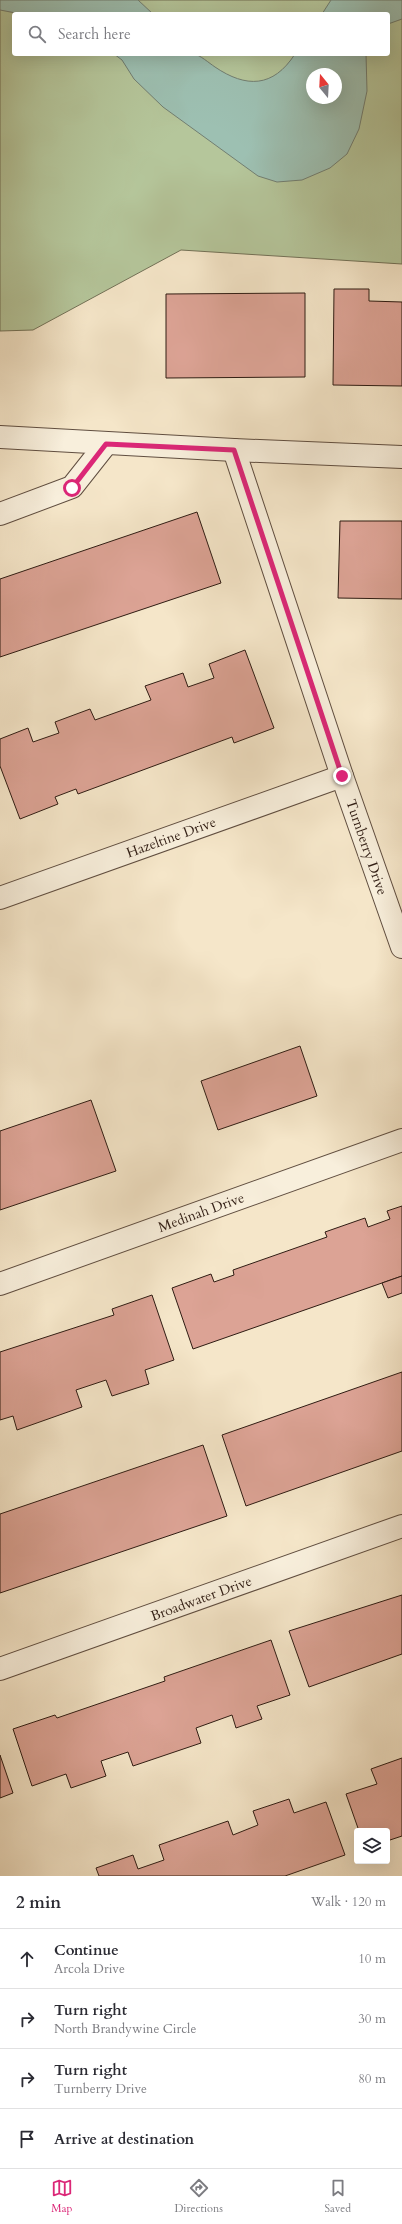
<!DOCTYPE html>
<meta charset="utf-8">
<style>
:root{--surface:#fff;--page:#f2f2f3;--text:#2b2b33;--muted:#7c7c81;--line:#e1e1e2;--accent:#db2777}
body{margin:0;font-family:Cardo,serif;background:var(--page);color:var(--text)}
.controls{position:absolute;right:12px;bottom:12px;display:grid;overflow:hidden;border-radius:4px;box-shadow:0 4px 16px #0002}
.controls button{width:36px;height:36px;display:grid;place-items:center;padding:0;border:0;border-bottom:1px solid var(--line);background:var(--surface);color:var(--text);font:20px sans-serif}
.compass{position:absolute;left:306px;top:68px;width:36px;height:36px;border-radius:50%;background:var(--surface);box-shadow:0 4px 16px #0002;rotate:342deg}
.stop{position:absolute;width:12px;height:12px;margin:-9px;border:3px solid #db2777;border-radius:50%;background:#fff}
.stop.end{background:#db2777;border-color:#fff;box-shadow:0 1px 4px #0008}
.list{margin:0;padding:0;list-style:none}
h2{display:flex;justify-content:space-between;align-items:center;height:52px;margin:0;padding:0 16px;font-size:17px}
h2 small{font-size:13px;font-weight:400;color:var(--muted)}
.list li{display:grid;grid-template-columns:26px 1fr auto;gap:12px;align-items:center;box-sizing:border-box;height:60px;padding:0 16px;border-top:1px solid var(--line)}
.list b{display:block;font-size:15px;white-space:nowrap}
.list p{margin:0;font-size:13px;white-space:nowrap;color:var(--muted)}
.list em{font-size:13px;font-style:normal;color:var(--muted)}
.icon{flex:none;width:22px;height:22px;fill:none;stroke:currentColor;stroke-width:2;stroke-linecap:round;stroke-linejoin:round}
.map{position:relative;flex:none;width:402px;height:1876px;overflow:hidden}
.search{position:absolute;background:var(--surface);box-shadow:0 4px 16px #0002;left:12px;right:12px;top:12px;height:44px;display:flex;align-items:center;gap:10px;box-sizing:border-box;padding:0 14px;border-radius:4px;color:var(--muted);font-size:15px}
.sheet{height:292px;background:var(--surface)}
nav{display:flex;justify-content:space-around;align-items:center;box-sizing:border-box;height:56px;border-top:1px solid var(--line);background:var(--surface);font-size:11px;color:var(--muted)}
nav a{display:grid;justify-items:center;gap:2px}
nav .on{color:var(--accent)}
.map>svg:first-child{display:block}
.green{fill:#b5c69b;stroke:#727157;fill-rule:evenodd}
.water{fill:#9dc0b2;stroke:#717e72;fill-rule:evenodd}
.building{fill:#dca395;stroke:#2f1c13}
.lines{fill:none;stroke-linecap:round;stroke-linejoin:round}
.minor-casing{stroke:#604e40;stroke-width:24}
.minor{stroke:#f8efdc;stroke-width:22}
.route{stroke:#db2777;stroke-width:5}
.labels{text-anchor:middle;stroke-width:3.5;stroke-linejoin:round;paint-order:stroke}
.street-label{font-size:14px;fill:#2f1c13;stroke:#f8efdc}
</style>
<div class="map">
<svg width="402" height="1876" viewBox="0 0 402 1876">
<rect width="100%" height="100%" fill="#f5e6c9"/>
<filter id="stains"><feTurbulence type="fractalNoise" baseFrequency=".005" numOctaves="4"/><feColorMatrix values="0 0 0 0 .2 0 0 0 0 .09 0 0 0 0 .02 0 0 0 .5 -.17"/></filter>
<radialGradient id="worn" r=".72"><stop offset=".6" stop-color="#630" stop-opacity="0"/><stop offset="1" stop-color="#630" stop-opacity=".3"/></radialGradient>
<path class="green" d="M0 0H402V264L181 250 33 330 0 331ZM14 14H388V54H14ZM312 74H336V98H312Z"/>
<g class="water">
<path d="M0 0H138L153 14H21L0 10Z"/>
<path d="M331 0H402V19L388 24V14H322Z"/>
<path d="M114 54C141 54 169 51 194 54 200 55 209 63 215 67 246 88 273 88 295 54H366L367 91 359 129 347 154 330 168 302 180 277 182 258 176 163 107 134 79 122 60ZM312 74H336V98H312Z"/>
</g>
<g class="building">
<path d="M334 289H369V301L402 302V386L333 385Z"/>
<path d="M305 293V377L166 378V294Z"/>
<path d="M197 512 221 583 0 657V579Z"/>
<path d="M340 521H402V599L338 598Z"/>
<path d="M245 650 274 728 234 743 232 737 78 794 76 789 55 797 58 804 20 819 0 766V739L28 728 33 742 59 733 55 722 90 709 95 720 151 700 145 686 183 673 188 687 214 678 209 664Z"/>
<path d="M300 1046 317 1096 218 1130 201 1081Z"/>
<path d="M91 1100 116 1171 0 1210V1131Z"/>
<path d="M402 1206V1276L193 1349 172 1288 211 1274 214 1282 234 1275 233 1270 327 1237 325 1232 365 1218 368 1227 390 1219 387 1211Z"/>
<path d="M402 1276V1293L388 1298 382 1283Z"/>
<path d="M152 1295 174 1360 145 1370 149 1384 112 1396 106 1380 76 1390 82 1407 17 1430 13 1416 0 1420V1352L114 1315 112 1309Z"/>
<path d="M402 1372V1451L246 1506 222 1435Z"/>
<path d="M203 1445 227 1516 0 1593V1514Z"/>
<path d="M402 1595V1654L309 1687 289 1631Z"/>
<path d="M271 1640 290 1695 257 1706 262 1719 236 1728 232 1715 196 1728 201 1743 133 1766 128 1752 101 1761 106 1776 71 1788 66 1774 32 1786 13 1729 55 1715 57 1718 165 1681 164 1677Z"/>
<path d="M0 1755 13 1793 0 1798Z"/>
<path d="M402 1758V1836L387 1841V1831H359L346 1794 377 1784 371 1769Z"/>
<path d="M289 1799 294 1813 326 1802 345 1855 285 1876H99L96 1868 133 1855 138 1869 164 1860 159 1845 228 1821 233 1835 258 1825 253 1811Z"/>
</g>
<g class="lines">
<defs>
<g id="minor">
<path d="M0 437 234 450 402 457"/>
<path d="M234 450 342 776 402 947"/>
<path d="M0 514 72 487 106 444"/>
<path d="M0 898 342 776"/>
<path d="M0 1284 402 1140"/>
<path d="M0 1669 402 1526"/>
</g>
</defs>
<use href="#minor" class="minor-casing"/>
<use href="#minor" class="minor"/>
</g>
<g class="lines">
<path class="route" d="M72 488 106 444 234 450 342 776"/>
</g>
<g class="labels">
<g class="street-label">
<text transform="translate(171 837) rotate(-20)" y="5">Hazeltine Drive</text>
<text transform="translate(367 847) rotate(71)" y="5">Turnberry Drive</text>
<text transform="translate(201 1212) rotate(-20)" y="5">Medinah Drive</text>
<text transform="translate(201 1598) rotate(-20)" y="5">Broadwater Drive</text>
</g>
</g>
<rect width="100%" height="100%" filter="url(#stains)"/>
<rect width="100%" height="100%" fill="url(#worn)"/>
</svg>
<div class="controls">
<button><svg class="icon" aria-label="layers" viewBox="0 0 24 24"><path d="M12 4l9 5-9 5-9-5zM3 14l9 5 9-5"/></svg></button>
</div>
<svg class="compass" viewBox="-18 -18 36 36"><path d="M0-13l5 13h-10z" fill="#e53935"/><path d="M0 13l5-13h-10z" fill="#7c7c81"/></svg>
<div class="stop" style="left:72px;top:488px"></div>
<div class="stop end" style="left:342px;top:776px"></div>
<div class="search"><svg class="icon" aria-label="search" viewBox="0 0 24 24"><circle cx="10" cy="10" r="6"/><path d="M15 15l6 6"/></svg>Search here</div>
</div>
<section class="sheet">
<h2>2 min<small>Walk · 120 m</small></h2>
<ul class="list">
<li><svg class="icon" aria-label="ahead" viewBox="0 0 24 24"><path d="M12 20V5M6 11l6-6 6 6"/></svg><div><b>Continue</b><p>Arcola Drive</p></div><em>10 m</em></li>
<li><svg class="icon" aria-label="right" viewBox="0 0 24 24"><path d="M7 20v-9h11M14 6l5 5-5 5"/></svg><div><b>Turn right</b><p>North Brandywine Circle</p></div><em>30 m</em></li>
<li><svg class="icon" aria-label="right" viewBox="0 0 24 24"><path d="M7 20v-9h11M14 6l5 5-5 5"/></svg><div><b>Turn right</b><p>Turnberry Drive</p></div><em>80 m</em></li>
<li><svg class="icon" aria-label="arrive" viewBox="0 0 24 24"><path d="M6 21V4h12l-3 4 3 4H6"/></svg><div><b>Arrive at destination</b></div></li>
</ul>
</section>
<nav>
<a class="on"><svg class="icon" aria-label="map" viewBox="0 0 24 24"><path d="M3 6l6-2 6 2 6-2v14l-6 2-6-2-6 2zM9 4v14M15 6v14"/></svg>Map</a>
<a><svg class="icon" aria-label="directions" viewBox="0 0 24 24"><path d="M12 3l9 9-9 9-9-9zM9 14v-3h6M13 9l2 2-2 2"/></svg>Directions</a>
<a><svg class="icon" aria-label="saved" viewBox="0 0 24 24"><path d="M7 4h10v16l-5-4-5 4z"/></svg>Saved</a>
</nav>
